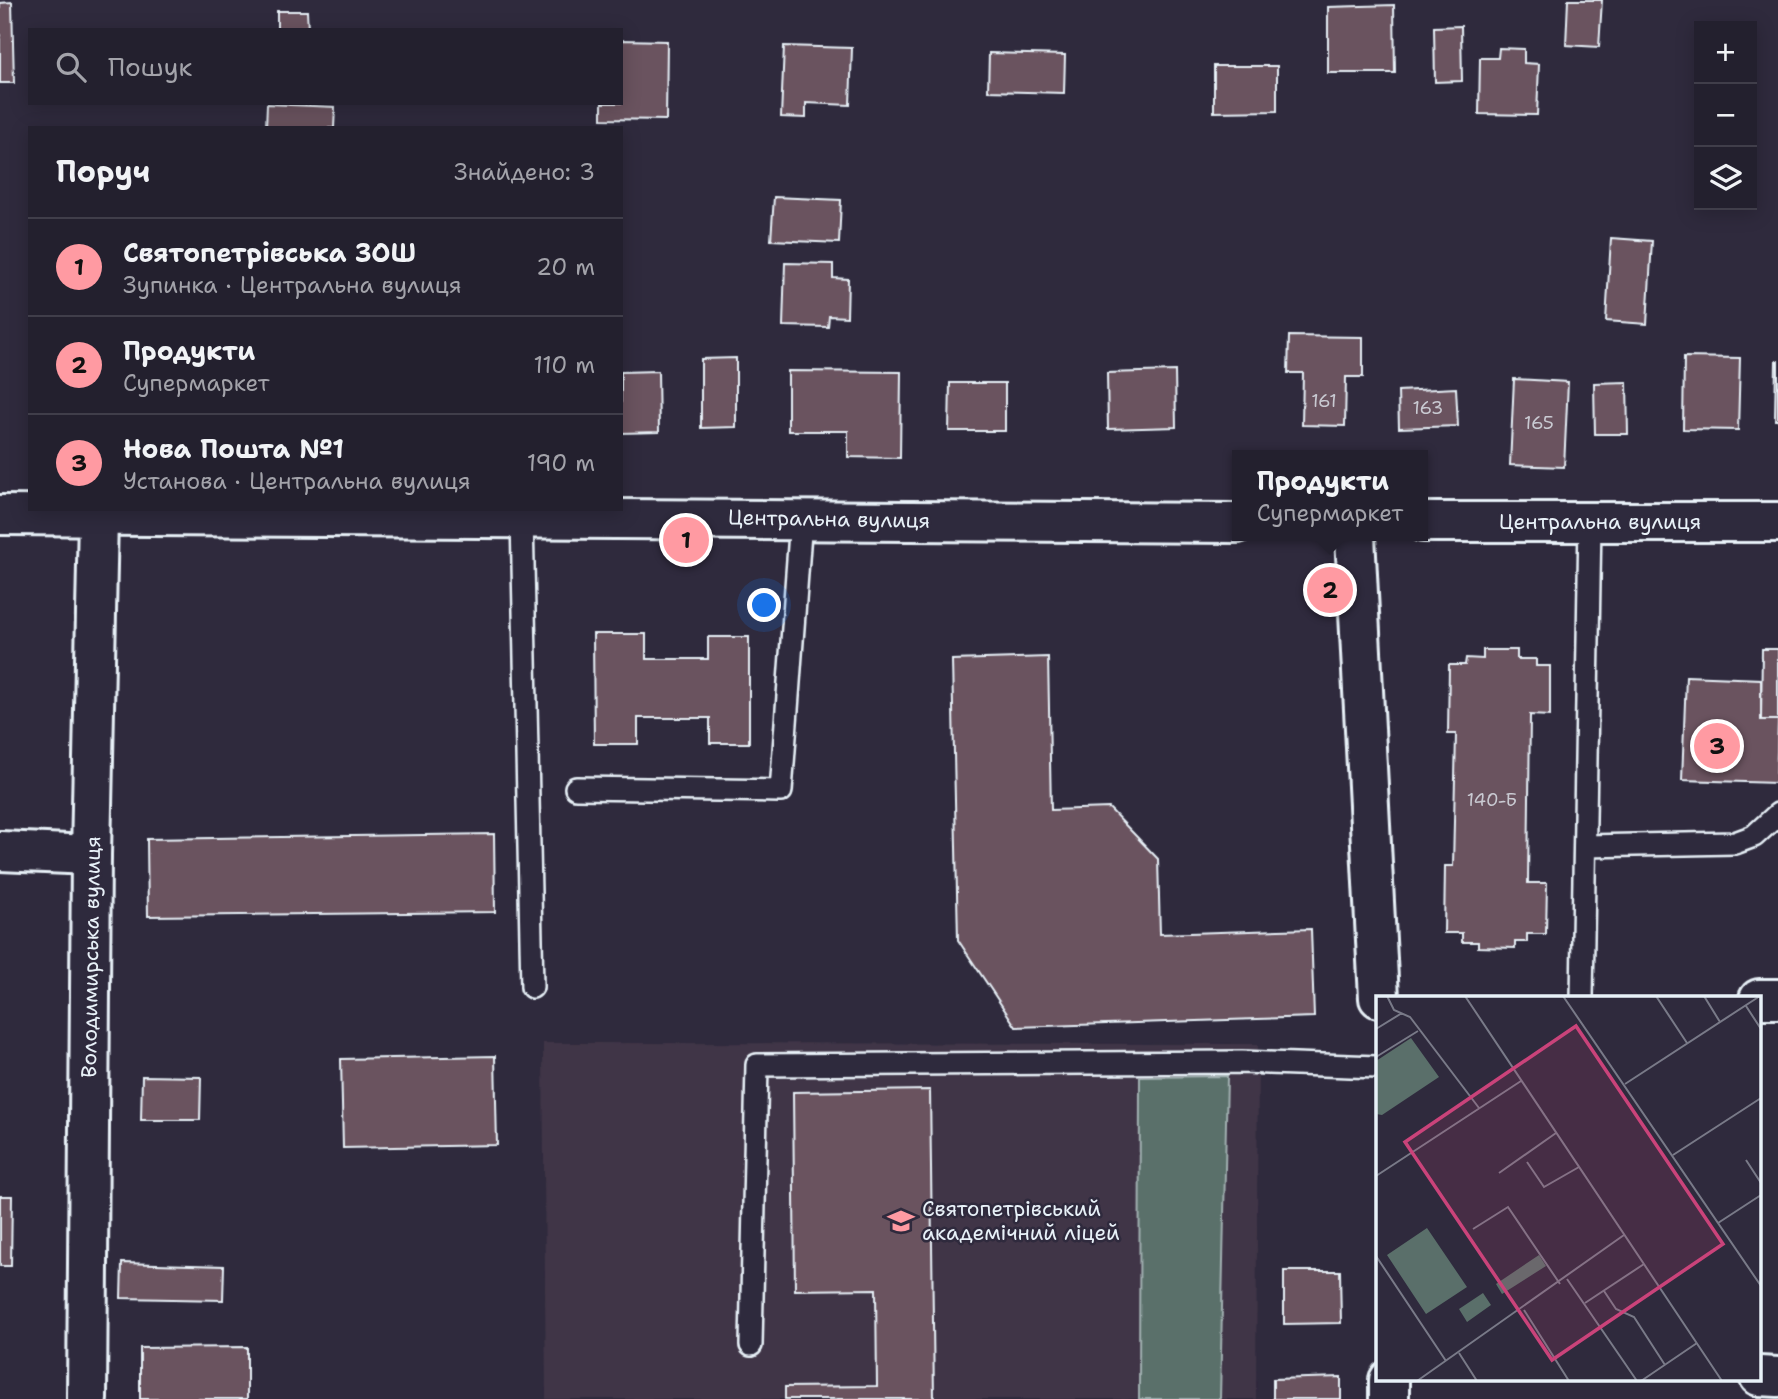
<!DOCTYPE html>
<html lang="uk">
<meta charset="utf-8">
<style>
:root{--surface:#23202e;--page:#2b2836;--text:#f1f3f6;--muted:#a3a3aa;--line:#403e4a;--accent:#ff9aa2}
body{margin:0;font-family:"Shantell Sans",sans-serif;background:var(--page);color:var(--text)}
.controls{position:absolute;right:21px;top:21px;display:grid;overflow:hidden;border-radius:0px;box-shadow:0 4px 18px #0003}
.controls button{width:63px;height:63px;display:grid;place-items:center;padding:0;border:0;border-bottom:2px solid var(--line);background:var(--surface);color:var(--text);font:35px sans-serif}
.you{position:absolute;left:765px;top:606px;width:24px;height:24px;margin:-18px;border:5px solid #fff;border-radius:50%;background:#1a73e8;box-shadow:0 0 0 10px #1a73e833}
.badge{display:grid;place-items:center;width:46px;height:46px;border-radius:50%;background:var(--accent);color:#111;font-size:23px;font-weight:700}
.pin{position:absolute;translate:-50% -50%;border:4px solid #fff;box-shadow:0 2px 7px #0006}
.popup{position:absolute;left:1232px;top:450px;width:196px;height:91px;box-sizing:border-box;display:grid;place-content:center;border-radius:0px;background:var(--surface);filter:drop-shadow(0 2px 5px #0005);font-size:23px;white-space:nowrap;color:var(--muted)}
.popup b{font-size:26px;color:var(--text)}
.popup::after{content:'';position:absolute;left:50%;top:100%;margin-left:-14px;border:14px solid transparent;border-top-color:var(--surface)}
.list{margin:0;padding:0;list-style:none}
h2{display:flex;justify-content:space-between;align-items:center;height:91px;margin:0;padding:0 28px;font-size:30px}
h2 small{font-size:23px;font-weight:400;color:var(--muted)}
.list li{display:grid;grid-template-columns:46px 1fr auto;gap:21px;align-items:center;box-sizing:border-box;height:98px;padding:0 28px;border-top:2px solid var(--line)}
.list b{display:block;font-size:26px;white-space:nowrap}
.list p{margin:0;font-size:23px;white-space:nowrap;color:var(--muted)}
.list em{font-size:23px;font-style:normal;color:var(--muted)}
.icon{flex:none;width:38px;height:38px;fill:none;stroke:currentColor;stroke-width:2;stroke-linecap:round;stroke-linejoin:round}
.map{position:relative;flex:none;width:1778px;height:1399px;overflow:hidden}
.search{position:absolute;background:var(--surface);box-shadow:0 4px 18px #0003;left:28px;top:28px;width:595px;height:77px;display:flex;align-items:center;gap:18px;box-sizing:border-box;padding:0 24px;border-radius:0px;color:var(--muted);font-size:26px}
.panel{position:absolute;background:var(--surface);box-shadow:0 4px 18px #0003;left:28px;top:126px;width:595px;height:385px;border-radius:0px}
.map>svg:first-child{display:block}
.built{fill:#413647}
.green{fill:#5a6f6a;stroke:#a1b0b1;stroke-width:2}
.building{fill:#6b535f;stroke:#e8f1f8;stroke-width:2}
.lines{fill:none;stroke-linecap:round;stroke-linejoin:round}
.lane-casing{stroke:#e8f1f8;stroke-width:26}
.street-casing{stroke:#e8f1f8;stroke-width:44}
.secondary-casing{stroke:#e8f1f8;stroke-width:44}
.lane{stroke:#2f2a3d;stroke-width:21}
.street{stroke:#2f2a3d;stroke-width:38}
.secondary{stroke:#2f2a3d;stroke-width:38}
.labels{text-anchor:middle;stroke-width:5;stroke-linejoin:round;paint-order:stroke}
.number-label{font-size:18px;fill:#c9cad2}
.street-label{font-size:21px;fill:#e8f1f8;stroke:#2f2a3d}
.poi-label{font-size:21px;fill:#e8f1f8;stroke:#2f2a3d;text-anchor:start}
.inset-road{fill:none;stroke:#797a88;stroke-width:2}
.view{fill:#ca437a;fill-opacity:0.15;stroke:#ca437a;stroke-width:3.5}
.inset-edge{fill:none;stroke:#e8f1f8;stroke-width:3.5}
</style>
<div class="map">
<svg width="1778" height="1399" viewBox="0 0 1778 1399">
<rect width="100%" height="100%" fill="#2f2a3d"/>
<filter id="ink" filterUnits="userSpaceOnUse"><feTurbulence type="fractalNoise" baseFrequency=".0143" numOctaves="2"/><feDisplacementMap in="SourceGraphic" scale="14" xChannelSelector="R" yChannelSelector="G"/><feConvolveMatrix kernelMatrix="1 2 1 2 8 2 1 2 1" color-interpolation-filters="sRGB"/></filter>
<g filter="url(#ink)">
<path class="built" d="M543 1043 1258 1044 1256 1399H546Z"/>
<path class="green" d="M1227 1076 1220 1399H1139L1140 1077Z"/>
<g class="building">
<path d="M1568 0H1602L1599 47 1566 45Z"/>
<path d="M12 2 14 83H0V3Z"/>
<path d="M1394 5 1395 73H1328V7Z"/>
<path d="M277 11H307L308 30H277Z"/>
<path d="M1461 26 1462 81 1435 82 1434 27Z"/>
<path d="M621 40 667 41 666 120 602 119V103H621Z"/>
<path d="M784 46 852 48 850 105 806 103V118L781 117Z"/>
<path d="M1499 48 1524 49V63L1539 64 1537 115 1479 114 1480 58H1498Z"/>
<path d="M989 53 1065 55 1064 93 988 91Z"/>
<path d="M1214 66H1277V111L1214 112Z"/>
<path d="M267 104 335 107 334 128H266Z"/>
<path d="M774 197 841 200 839 243 771 240Z"/>
<path d="M1611 238 1652 241 1647 324 1606 321Z"/>
<path d="M785 263 833 264V278L848 279 847 317 829 316 828 327 783 326Z"/>
<path d="M1289 336 1363 337V377H1346L1345 426 1302 425 1303 373H1288Z"/>
<path d="M1684 357 1740 358 1738 430 1683 429Z"/>
<path d="M736 358V427L701 428V359Z"/>
<path d="M1776 361H1778V420H1775Z"/>
<path d="M658 371 659 432 621 433V372Z"/>
<path d="M788 371 901 372 900 458 848 457V431H788Z"/>
<path d="M1175 371 1176 427 1108 429 1107 373Z"/>
<path d="M1514 379 1568 382 1564 467 1510 465Z"/>
<path d="M1627 382 1628 434H1595L1594 383Z"/>
<path d="M950 383H1005V431H949Z"/>
<path d="M1456 388 1458 426 1399 428 1398 391Z"/>
<path d="M593 634H646V659H708V637H749V743H710V718H638V744H594Z"/>
<path d="M1762 649H1778V720H1761Z"/>
<path d="M1483 650H1517V659H1536V666H1550V716L1530 715 1528 883H1547L1546 934H1527V942H1515V948L1478 947V942H1462V933H1444L1445 866H1453L1456 734H1448L1449 665H1465L1466 658 1483 659Z"/>
<path d="M1048 657 1051 810 1109 808 1158 859 1160 934 1311 929 1314 1017 1016 1027 958 940 952 660Z"/>
<path d="M1686 676 1761 679V720H1778L1776 783 1682 780Z"/>
<path d="M494 834 495 912 148 916 147 839Z"/>
<path d="M495 1056 497 1145 343 1148 341 1059Z"/>
<path d="M142 1076 201 1077 200 1120H141Z"/>
<path d="M930 1090 934 1399H785V1387L877 1386 876 1289 795 1290 793 1092Z"/>
<path d="M0 1196H12L11 1266H0Z"/>
<path d="M122 1263 224 1266 223 1300 121 1298Z"/>
<path d="M1284 1271H1340L1341 1323 1284 1324Z"/>
<path d="M247 1347V1399H140V1348Z"/>
<path d="M1341 1377V1399H1273V1379Z"/>
</g>
<g class="lines">
<defs>
<g id="lane">
<path d="M522 517 532 987"/>
<path d="M576 788 781 791 801 519"/>
<path d="M1585 846 1735 843 1754 836 1778 814"/>
<path d="M1582 998 1590 521"/>
<path d="M751 1345 757 1065 1242 1062 1377 1067"/>
</g>
<g id="street">
<path d="M1355 536 1379 998"/>
<path d="M0 851 91 855"/>
<path d="M1759 999H1778"/>
<path d="M1759 1376 1778 1377"/>
<path d="M87 1399 91 855 98 516"/>
<path d="M1389 1399V1380"/>
</g>
<g id="secondary">
<path d="M0 515 1237 523"/>
<path d="M1423 522H1778"/>
</g>
</defs>
<use href="#lane" class="lane-casing"/>
<use href="#street" class="street-casing"/>
<use href="#secondary" class="secondary-casing"/>
<use href="#lane" class="lane"/>
<use href="#street" class="street"/>
<use href="#secondary" class="secondary"/>
</g>
</g>
<defs>
<symbol id="school-bare" viewBox="-9 -9 18 18"><path d="M0-5L7-2L0 1L-7-2ZM-4 1L0 2.5L4 1V4Q0 6-4 4Z" fill="#ff9aa2" stroke="#2f2a3d" stroke-width="2.5" paint-order="stroke"/></symbol>
</defs>
<g fill-rule="evenodd">
<use href="#school-bare" x="882" y="1202" width="38" height="38"/>
</g>
<g class="labels">
<g class="number-label">
<text x="1324" y="407">161</text>
<text x="1428" y="414">163</text>
<text x="1539" y="429">165</text>
<text x="1492" y="806">140-Б</text>
</g>
<g class="street-label">
<text transform="translate(829 519) rotate(1)" y="7">Центральна вулиця</text>
<text x="1600" y="529">Центральна вулиця</text>
<text transform="translate(91 957) rotate(-89)" y="7">Володимирська вулиця</text>
</g>
<g class="poi-label">
<text x="922" y="1216">Святопетрівський<tspan x="922" dy="24">академічний ліцей</tspan></text>
</g>
</g>
<g transform="translate(1376 996)">
<rect width="385" height="385" fill="#2f2a3d"/>
<path d="M35 42 63 81 6 119 0 118V65ZM51 232 91 291 50 318 11 259ZM163 259 170 270 126 298 120 288ZM107 297 115 309 91 326 83 313Z" fill="#5a6f6a"/>
<path class="inset-road" d="M11 0 18 14 34 21 103 112M89 0 346 385M187 0 385 290M280 0 311 47M328 0 344 26M370 10 385 33M0 33 26 17M0 61 42 35M249 88 384 0M297 159 385 102M370 164 385 187M151 166 168 191 203 171M123 177 180 137M0 180 145 85M342 227 385 199M97 233 132 211 184 288M0 260 70 365M191 283 261 385M228 295 240 313 258 321 289 369M209 307 268 268M148 314 193 385M83 357 101 385M41 385 248 239M265 385 321 347"/>
<path class="view" d="M200 30 347 248 176 364 29 146Z"/>
<rect width="385" height="385" class="inset-edge"/>
</g>
</svg>
<div class="controls">
<button>+</button>
<button>−</button>
<button><svg class="icon" aria-label="layers" viewBox="0 0 24 24"><path d="M12 4l9 5-9 5-9-5zM3 14l9 5 9-5"/></svg></button>
</div>
<div class="you"></div>
<div class="pin badge" style="left:686px;top:540px">1</div>
<div class="pin badge" style="left:1330px;top:590px">2</div>
<div class="popup"><b>Продукти</b>Супермаркет</div>
<div class="pin badge" style="left:1717px;top:746px">3</div>
<div class="search"><svg class="icon" aria-label="search" viewBox="0 0 24 24"><circle cx="10" cy="10" r="6"/><path d="M15 15l6 6"/></svg>Пошук</div>
<section class="panel">
<h2>Поруч<small>Знайдено: 3</small></h2>
<ul class="list">
<li><span class="badge">1</span><div><b>Святопетрівська ЗОШ</b><p>Зупинка · Центральна вулиця</p></div><em>20 m</em></li>
<li><span class="badge">2</span><div><b>Продукти</b><p>Супермаркет</p></div><em>110 m</em></li>
<li><span class="badge">3</span><div><b>Нова Пошта №1</b><p>Установа · Центральна вулиця</p></div><em>190 m</em></li>
</ul>
</section>
</div>
